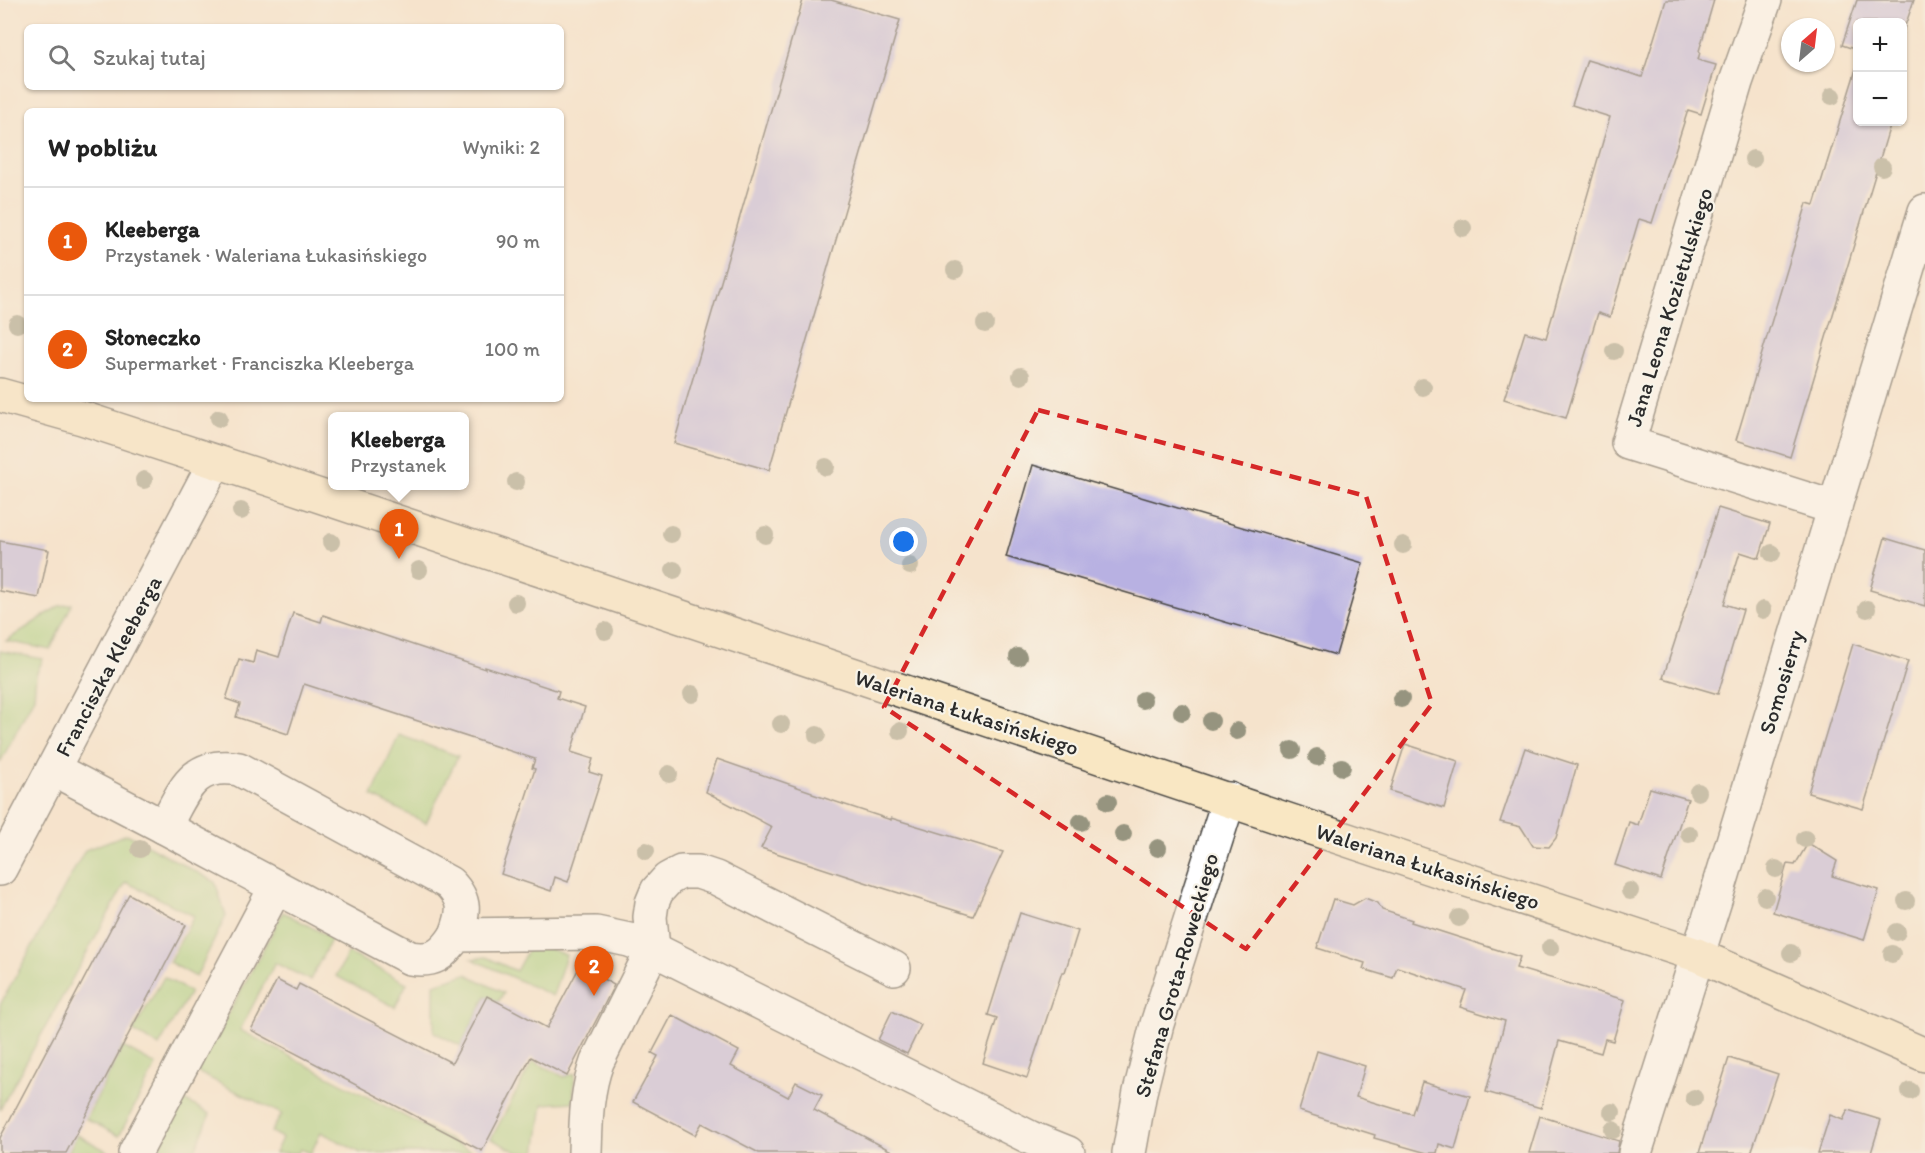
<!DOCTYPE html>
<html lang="pl">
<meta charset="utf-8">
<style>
:root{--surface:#fff;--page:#f6f6f6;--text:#222;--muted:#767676;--line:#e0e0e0;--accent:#ea580c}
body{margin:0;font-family:Itim,sans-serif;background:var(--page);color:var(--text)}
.controls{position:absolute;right:18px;top:18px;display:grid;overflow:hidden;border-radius:9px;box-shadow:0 2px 4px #0004}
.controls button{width:54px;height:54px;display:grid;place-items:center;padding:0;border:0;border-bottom:2px solid var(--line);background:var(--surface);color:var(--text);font:30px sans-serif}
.compass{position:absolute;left:1781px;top:18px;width:54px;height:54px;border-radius:50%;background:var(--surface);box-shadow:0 2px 4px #0004;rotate:28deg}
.you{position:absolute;left:904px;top:542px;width:21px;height:21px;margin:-15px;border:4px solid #fff;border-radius:50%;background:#1a73e8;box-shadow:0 0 0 9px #1a73e833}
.badge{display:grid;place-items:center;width:39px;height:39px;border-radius:50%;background:var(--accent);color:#fff;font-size:20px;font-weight:700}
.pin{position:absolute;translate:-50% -50px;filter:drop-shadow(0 2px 3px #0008)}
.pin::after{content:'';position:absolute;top:32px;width:21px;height:18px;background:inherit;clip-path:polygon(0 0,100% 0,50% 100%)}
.popup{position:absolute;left:328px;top:412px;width:141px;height:78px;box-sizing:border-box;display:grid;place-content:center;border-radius:9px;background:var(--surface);filter:drop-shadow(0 2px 4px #0005);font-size:20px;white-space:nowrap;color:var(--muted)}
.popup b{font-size:22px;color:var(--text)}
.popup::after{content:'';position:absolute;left:50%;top:100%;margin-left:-12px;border:12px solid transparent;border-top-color:var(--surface)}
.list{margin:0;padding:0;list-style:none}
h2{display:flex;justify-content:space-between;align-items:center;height:78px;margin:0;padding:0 24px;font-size:26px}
h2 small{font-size:20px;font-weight:400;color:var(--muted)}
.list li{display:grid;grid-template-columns:39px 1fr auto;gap:18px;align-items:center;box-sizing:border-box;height:108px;padding:0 24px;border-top:2px solid var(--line)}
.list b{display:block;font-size:22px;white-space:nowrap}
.list p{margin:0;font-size:20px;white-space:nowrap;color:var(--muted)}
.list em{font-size:20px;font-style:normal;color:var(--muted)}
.icon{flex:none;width:33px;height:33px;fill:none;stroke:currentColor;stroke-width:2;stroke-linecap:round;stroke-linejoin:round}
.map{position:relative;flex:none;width:1925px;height:1153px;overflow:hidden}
.search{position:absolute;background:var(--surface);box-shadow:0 2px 4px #0004;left:24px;top:24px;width:540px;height:66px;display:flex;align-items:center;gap:15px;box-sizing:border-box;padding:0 21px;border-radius:9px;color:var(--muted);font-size:22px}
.panel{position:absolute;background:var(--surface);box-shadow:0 2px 4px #0004;left:24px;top:108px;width:540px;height:294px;border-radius:9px}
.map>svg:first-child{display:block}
.green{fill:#a0cf7d;stroke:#667d54;stroke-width:1.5}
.building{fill:#b8b1e2}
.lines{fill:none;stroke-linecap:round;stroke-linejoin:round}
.street-casing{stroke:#494743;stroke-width:36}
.secondary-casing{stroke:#494743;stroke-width:36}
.street{stroke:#fff;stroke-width:33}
.secondary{stroke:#f9e7c3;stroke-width:33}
.tree{fill:#96947f}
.marked{fill:none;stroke:#d62828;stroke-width:4.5;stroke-dasharray:12 8;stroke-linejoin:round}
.labels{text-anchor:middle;stroke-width:4.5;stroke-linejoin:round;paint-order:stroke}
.street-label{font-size:22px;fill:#2b2b2b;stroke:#f7f3e8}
</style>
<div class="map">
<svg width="1925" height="1153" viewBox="0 0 1925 1153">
<rect width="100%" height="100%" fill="#f7f3e8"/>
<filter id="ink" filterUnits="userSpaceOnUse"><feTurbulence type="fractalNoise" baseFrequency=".0167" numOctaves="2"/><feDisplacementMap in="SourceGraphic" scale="12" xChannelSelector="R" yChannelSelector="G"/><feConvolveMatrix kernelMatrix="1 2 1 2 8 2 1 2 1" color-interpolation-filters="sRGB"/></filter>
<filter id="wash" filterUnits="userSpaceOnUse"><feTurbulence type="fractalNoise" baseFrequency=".008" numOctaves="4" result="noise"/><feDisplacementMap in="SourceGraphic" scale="24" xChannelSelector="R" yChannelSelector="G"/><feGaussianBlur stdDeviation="1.35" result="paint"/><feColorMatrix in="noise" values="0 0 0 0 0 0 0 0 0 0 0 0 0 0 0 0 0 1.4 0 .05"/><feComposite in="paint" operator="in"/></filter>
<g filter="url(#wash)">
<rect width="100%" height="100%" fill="#f5e3cc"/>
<g class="green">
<path d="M72 604 50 650 6 641 59 606Z"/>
<path d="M0 651 43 659 36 675 34 697 0 763Z"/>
<path d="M399 735 458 756 426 823 372 796Z"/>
<path d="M127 834 215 882 226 916 196 977 169 962 194 916 126 882 0 1109V1005L85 850Z"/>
<path d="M283 912 332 938 310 980 275 963 240 1030 471 1151 470 1153H361L321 1132 311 1153 300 1149 298 1153H275L282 1138 271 1132 282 1114 197 1072Z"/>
<path d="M532 942 566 955 553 996 472 959 486 957 516 971Z"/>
<path d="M348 953 407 983 395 1007 336 976Z"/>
<path d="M466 974 504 993 498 1002 486 996 461 1046 434 1032V984Z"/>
<path d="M164 977 190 992 159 1046 133 1031Z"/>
<path d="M123 1047 156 1065 119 1136 86 1119Z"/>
<path d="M533 1061 564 1077 575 1073 573 1102 543 1104 536 1153H519L491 1139Z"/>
<path d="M184 1100 210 1114 194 1153H156Z"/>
<path d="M77 1135 109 1152V1153H68Z"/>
</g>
<g id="blocks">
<g class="building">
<path d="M803 0H831L900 20 769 470 674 443Z"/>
<path d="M1666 0H1714L1699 51 1700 52 1698 60 1716 65 1701 114 1688 110 1652 223 1639 219 1610 317 1598 313 1566 418 1504 399 1525 332 1546 338 1610 117 1572 105 1587 60 1642 77Z"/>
<path d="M1857 0H1914L1902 35V22H1857V50L1842 45Z"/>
<path d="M1857 66V122H1891L1790 457 1736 440 1807 203 1814 205Z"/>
<path d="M1033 465 1363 563 1336 655 1006 557Z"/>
<path d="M1718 508 1770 524 1759 558 1740 552 1724 604 1743 610 1718 694 1663 678Z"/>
<path d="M1885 538 1925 550V606L1870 590Z"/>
<path d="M0 541 49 550 39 598 0 591Z"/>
<path d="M293 613 321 622 323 615 485 669V667L559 691 557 698 585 707 571 752 593 759 589 772 602 776 568 882 555 877 551 891 501 874 535 769 532 768 535 759 304 684 288 734 236 717 240 704 226 699 239 659 253 663 256 650 279 657Z"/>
<path d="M1853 644 1908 661 1863 809 1808 793Z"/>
<path d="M1405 744 1458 761 1444 808 1390 791Z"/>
<path d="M1525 748 1577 765 1556 838 1549 847 1533 846 1521 827 1500 822Z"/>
<path d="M717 759 812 792V794L891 820V818L1003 852 973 916 883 888 761 848 772 827 706 792Z"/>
<path d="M1650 788 1688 799 1661 880 1615 865 1629 822 1638 825Z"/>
<path d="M1808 843 1837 861 1832 876 1879 890 1864 940 1773 912 1787 864 1795 865Z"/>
<path d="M129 894 186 925 66 1153H0V1138Z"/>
<path d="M1365 898 1378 903 1382 910 1412 920 1411 922 1520 957 1516 968 1625 1000 1613 1041 1605 1039 1601 1053 1559 1041 1541 1108 1486 1092 1505 1021 1460 1007 1466 990 1397 967 1393 978 1363 969 1365 963 1317 948 1333 899 1353 905Z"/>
<path d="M1020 913 1078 931 1065 972H1062L1027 1078 983 1063 997 1018 988 1015Z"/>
<path d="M580 966 614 985 601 1011 567 1076 531 1057 482 1151 251 1030 277 980 296 990 299 984 452 1063 487 996 547 1028Z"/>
<path d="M892 1011 921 1025 907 1054 878 1040Z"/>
<path d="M672 1015 739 1051 731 1066 788 1097 796 1082 822 1095 814 1110 895 1153H759L702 1123 695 1135 633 1102 658 1056 652 1053Z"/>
<path d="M1317 1051 1365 1066 1356 1097 1412 1114 1422 1082 1470 1096 1455 1149 1439 1144 1437 1153H1427L1374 1138 1375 1135 1299 1111Z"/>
<path d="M1729 1058 1778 1074 1751 1153H1699Z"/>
<path d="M1848 1110 1881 1120 1871 1153H1818L1830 1115 1843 1120Z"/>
<path d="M1540 1116 1619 1141 1617 1153H1529Z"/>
</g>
</g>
</g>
<g filter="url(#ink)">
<use href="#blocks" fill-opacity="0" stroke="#494743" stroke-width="1.5"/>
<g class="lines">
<defs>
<g id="street">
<path d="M1765 0 1736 82 1628 443 1835 508"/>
<path d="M53 769 164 827C184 792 191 761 239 769L449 883C467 901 464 913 456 935"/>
<path d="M164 827 410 958C434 962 443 955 456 935L596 933 629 940 653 949 1031 1138 1068 1153"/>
<path d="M0 869 215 462"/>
<path d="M135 1153 276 887"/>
<path d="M585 1153C586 1121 586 1092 597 1062L653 949 650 917 652 903 657 891 668 879 681 872H698L716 878 894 968"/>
<path d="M1129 1153 1140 1092 1157 1024 1229 799"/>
<path d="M1635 1153 1717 894 1925 211"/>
</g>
<path id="secondary" d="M0 395 82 418 278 482 1452 875 1697 955 1925 1055"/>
</defs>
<use href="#street" class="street-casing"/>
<use href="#secondary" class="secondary-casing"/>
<use href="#street" class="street"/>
<use href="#secondary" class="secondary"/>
</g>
<g class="tree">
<circle cx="1832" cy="96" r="9"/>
<circle cx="1753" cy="159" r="9"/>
<circle cx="1882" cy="167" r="9"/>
<circle cx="1463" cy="228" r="9"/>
<circle cx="955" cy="270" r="9"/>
<circle cx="17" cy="324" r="9"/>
<circle cx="985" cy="324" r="9"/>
<circle cx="1614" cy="351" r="9"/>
<circle cx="1021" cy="376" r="9"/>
<circle cx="1423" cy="387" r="9"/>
<circle cx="219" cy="418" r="9"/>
<circle cx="826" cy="467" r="9"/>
<circle cx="144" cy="480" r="9"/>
<circle cx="516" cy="482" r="9"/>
<circle cx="241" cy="511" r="9"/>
<circle cx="671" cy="534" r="9"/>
<circle cx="765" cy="535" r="9"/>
<circle cx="331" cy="542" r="9"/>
<circle cx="1403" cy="545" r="9"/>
<circle cx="1772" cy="553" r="9"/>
<circle cx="910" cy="566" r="9"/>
<circle cx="419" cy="570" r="9"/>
<circle cx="674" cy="570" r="9"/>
<circle cx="516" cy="603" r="9"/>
<circle cx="1867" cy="609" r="9"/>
<circle cx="1763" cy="610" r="9"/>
<circle cx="605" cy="631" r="9"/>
<circle cx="1018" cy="657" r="9"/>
<circle cx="692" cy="694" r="9"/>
<circle cx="1401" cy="699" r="9"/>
<circle cx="1143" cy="700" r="9"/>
<circle cx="1182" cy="712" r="9"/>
<circle cx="1211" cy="721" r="9"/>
<circle cx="781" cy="724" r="9"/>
<circle cx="900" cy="731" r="9"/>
<circle cx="1237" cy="731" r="9"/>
<circle cx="817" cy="735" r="9"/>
<circle cx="1292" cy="750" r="9"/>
<circle cx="1317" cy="757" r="9"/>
<circle cx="1342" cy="767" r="9"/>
<circle cx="669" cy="774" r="9"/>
<circle cx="1698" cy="792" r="9"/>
<circle cx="1108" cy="802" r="9"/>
<circle cx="1081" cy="822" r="9"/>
<circle cx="1123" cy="834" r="9"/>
<circle cx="1689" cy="834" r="9"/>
<circle cx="1805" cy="839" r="9"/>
<circle cx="1158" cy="848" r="9"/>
<circle cx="140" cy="849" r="9"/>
<circle cx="646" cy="851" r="9"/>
<circle cx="1776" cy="869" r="9"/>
<circle cx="1630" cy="891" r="9"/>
<circle cx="1765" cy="897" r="9"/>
<circle cx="1906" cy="901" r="9"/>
<circle cx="1459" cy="918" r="9"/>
<circle cx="1897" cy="932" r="9"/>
<circle cx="1550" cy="948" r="9"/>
<circle cx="1791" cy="953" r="9"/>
<circle cx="1892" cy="954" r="9"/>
<circle cx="1910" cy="1091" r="9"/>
<circle cx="1694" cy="1098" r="9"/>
<circle cx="1612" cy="1112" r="9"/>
<circle cx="1613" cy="1130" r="9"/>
</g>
</g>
<path d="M0 0H1925V1153H0ZM1038 410 1366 496 1432 704 1246 949 884 707Z" fill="#f5e3cc" fill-opacity=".55" fill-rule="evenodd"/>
<path class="marked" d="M1038 410 1366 496 1432 704 1246 949 884 707Z"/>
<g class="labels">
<g class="street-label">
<text transform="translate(1669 307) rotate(-73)" y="8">Jana Leona Kozietulskiego</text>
<text transform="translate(108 666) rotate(-62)" y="8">Franciszka Kleeberga</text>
<text transform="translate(1781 682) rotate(-73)" y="8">Somosierry</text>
<text transform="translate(967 712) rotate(18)" y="8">Waleriana Łukasińskiego</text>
<text transform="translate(1428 866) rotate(18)" y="8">Waleriana Łukasińskiego</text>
<text transform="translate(1176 975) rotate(-74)" y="8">Stefana Grota-Roweckiego</text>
</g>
</g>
</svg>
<div class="controls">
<button>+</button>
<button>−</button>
</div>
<svg class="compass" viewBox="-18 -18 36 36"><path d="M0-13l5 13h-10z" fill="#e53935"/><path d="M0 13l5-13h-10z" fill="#767676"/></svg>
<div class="you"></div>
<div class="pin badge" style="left:399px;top:559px">1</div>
<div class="popup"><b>Kleeberga</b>Przystanek</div>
<div class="pin badge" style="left:594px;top:996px">2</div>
<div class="search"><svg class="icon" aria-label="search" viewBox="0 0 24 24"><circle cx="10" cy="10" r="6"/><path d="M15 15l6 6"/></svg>Szukaj tutaj</div>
<section class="panel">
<h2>W pobliżu<small>Wyniki: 2</small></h2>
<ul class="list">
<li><span class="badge">1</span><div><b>Kleeberga</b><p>Przystanek · Waleriana Łukasińskiego</p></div><em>90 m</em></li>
<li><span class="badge">2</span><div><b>Słoneczko</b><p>Supermarket · Franciszka Kleeberga</p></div><em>100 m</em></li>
</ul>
</section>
</div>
